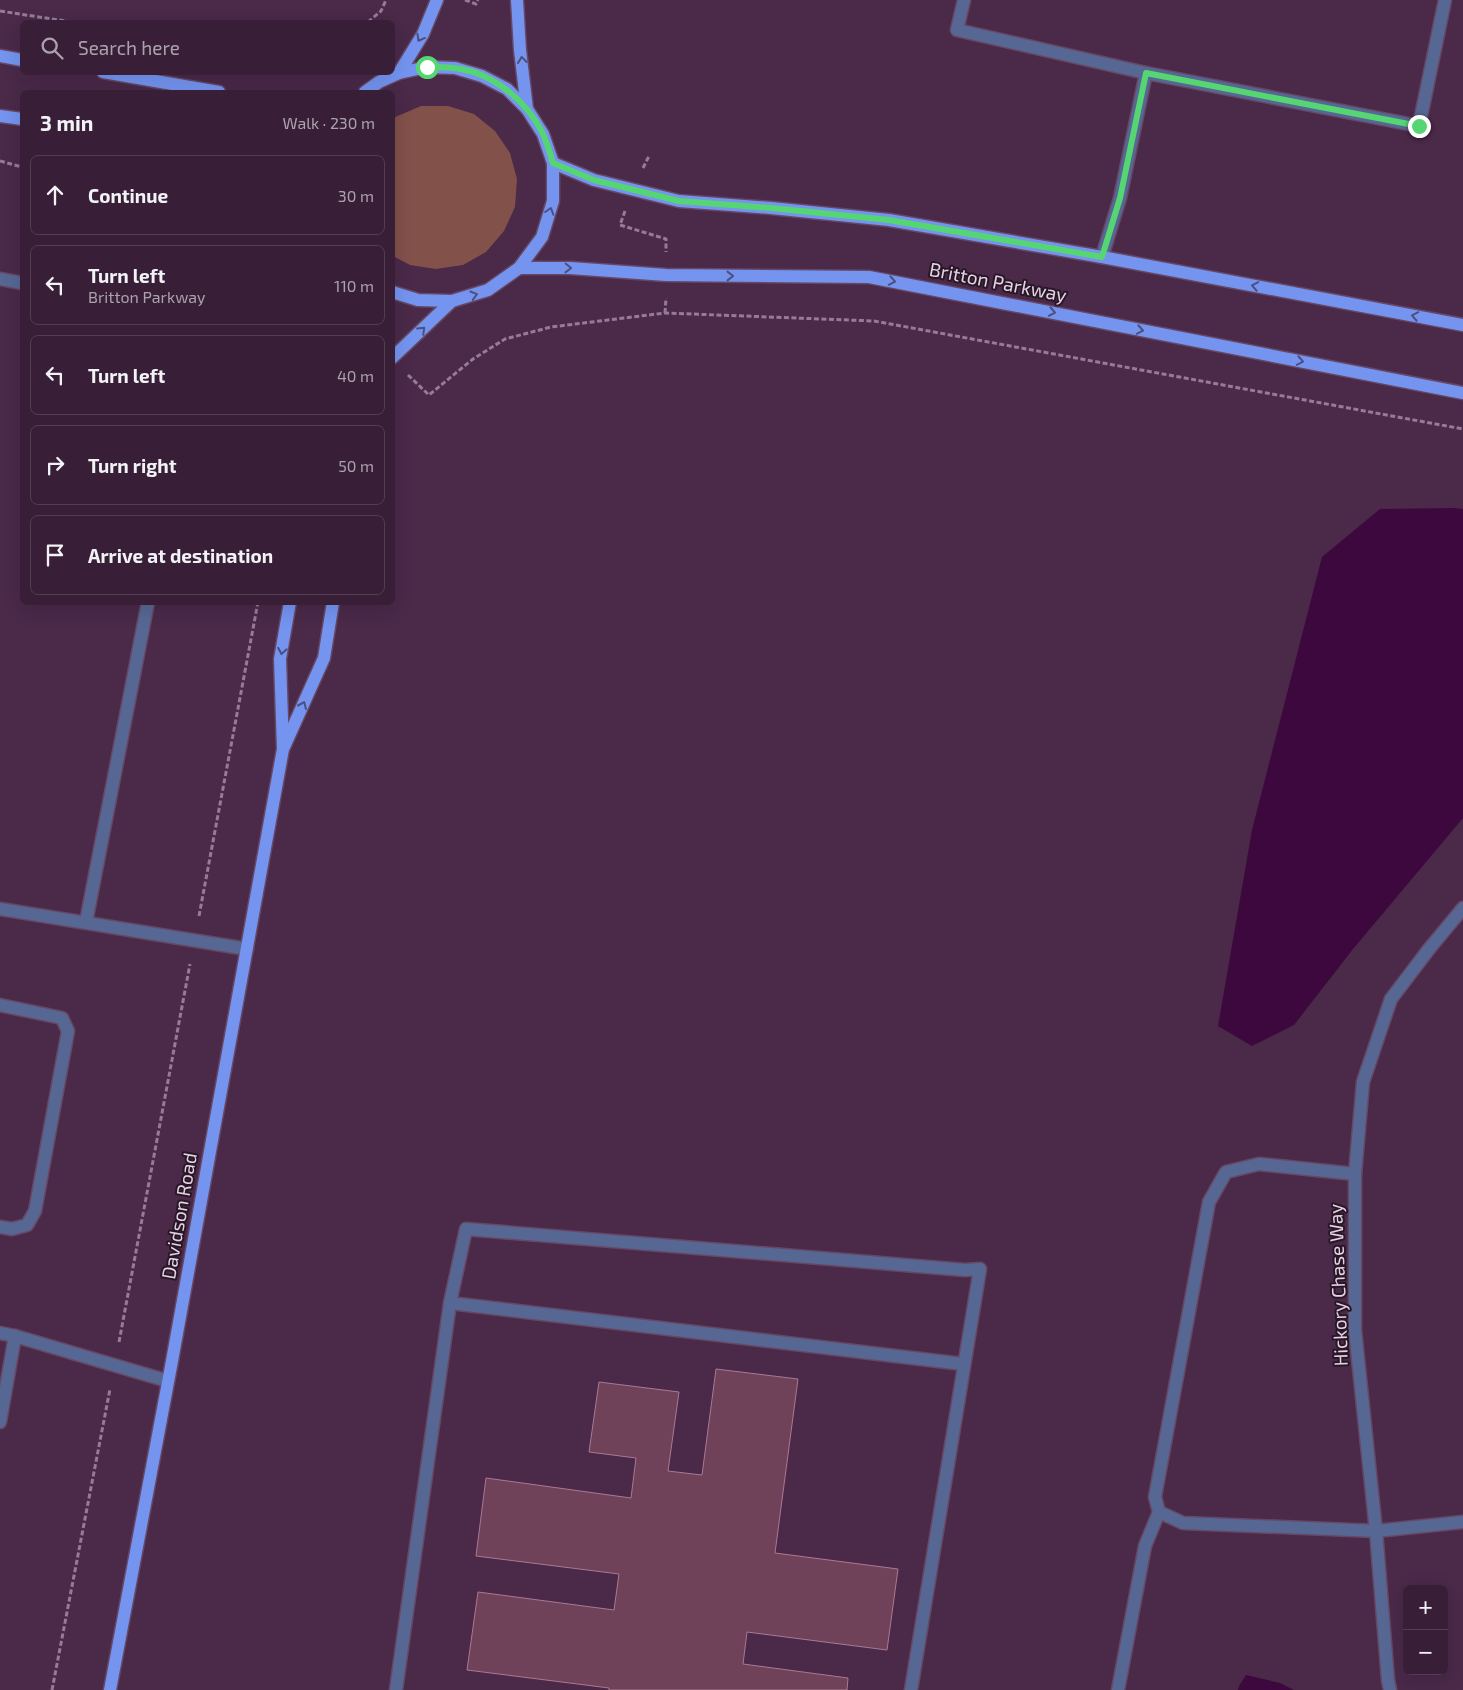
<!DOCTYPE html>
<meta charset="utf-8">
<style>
:root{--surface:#381f37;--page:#432c42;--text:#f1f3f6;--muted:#aba2ad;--line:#523d52}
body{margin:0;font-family:"Exo 2",sans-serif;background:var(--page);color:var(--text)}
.controls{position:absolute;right:15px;bottom:15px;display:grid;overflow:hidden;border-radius:8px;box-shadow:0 5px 20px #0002}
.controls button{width:45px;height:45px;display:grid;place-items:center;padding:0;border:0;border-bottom:1px solid var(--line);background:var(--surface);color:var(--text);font:25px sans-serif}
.stop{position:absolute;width:15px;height:15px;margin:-11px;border:4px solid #55d672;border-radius:50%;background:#fff}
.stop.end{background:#55d672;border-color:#fff;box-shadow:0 1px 5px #0008}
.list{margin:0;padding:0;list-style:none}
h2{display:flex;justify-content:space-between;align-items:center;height:65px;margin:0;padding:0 20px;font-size:21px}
h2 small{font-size:16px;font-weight:400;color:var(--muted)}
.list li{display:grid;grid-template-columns:32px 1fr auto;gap:15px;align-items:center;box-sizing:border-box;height:80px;margin:0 10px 10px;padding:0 10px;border:1px solid var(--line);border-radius:8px}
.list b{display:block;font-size:19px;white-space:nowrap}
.list p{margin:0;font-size:16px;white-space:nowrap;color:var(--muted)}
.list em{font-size:16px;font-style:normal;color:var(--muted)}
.icon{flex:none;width:28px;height:28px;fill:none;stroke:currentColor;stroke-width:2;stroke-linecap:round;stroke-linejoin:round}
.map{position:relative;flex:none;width:1463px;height:1690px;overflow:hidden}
.search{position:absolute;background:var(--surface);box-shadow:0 5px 20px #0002;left:20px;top:20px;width:375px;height:55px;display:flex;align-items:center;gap:12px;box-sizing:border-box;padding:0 18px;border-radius:8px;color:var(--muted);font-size:19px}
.panel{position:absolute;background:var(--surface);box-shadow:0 5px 20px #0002;left:20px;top:90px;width:375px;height:515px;border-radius:8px}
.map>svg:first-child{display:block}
.green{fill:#82514a}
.water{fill:#3d083d}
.building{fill:#6f4259;stroke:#ab7992}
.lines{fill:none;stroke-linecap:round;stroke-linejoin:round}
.minor-casing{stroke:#664765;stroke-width:15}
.major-casing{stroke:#664765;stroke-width:15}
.path{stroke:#967b95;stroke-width:3;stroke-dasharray:5 2.5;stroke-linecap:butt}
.minor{stroke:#576794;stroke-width:12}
.major{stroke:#7494f0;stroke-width:12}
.oneway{stroke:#4a5081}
.route{stroke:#55d672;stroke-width:6}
.labels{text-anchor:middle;stroke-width:4;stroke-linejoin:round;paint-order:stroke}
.street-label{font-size:19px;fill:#e7d2e5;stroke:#281827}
</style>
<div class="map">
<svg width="1463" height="1690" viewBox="0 0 1463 1690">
<rect width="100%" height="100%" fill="#4a2949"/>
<path class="green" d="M421 106H448L474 114 495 131 510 153 517 179 515 207 504 231 486 252 463 265 436 269 410 265 393 256V118Z"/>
<g class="water">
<path d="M1454 508 1463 509V818L1353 949 1294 1025 1252 1046 1218 1026 1252 830 1322 557 1380 509Z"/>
<path d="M1246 1675 1280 1683 1294 1690H1238L1239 1686Z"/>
</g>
<path class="building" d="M716 1369 798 1379 775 1553 898 1569 887 1650 747 1632 743 1664 848 1678 847 1690H609V1688L467 1670 478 1592 614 1610 619 1574 476 1556 486 1478 631 1498 636 1458 589 1452 599 1382 679 1392 668 1471 702 1475Z"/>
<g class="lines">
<defs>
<g id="minor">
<path d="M964 0 957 30 1146 73"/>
<path d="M1102 257 1120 198 1146 73 1419 126 1445 0"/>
<path d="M0 279 22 283"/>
<path d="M0 909 247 949"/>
<path d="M86 922 148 602"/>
<path d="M0 1005 62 1018 68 1031 35 1211 27 1225 12 1229 0 1227"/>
<path d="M1355 1174 1259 1164 1226 1172 1209 1202 1155 1497 1159 1512 1183 1523 1376 1531 1463 1522"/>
<path d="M0 1333 15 1336 168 1381"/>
<path d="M0 1422 15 1336"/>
<path d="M396 1690 450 1303"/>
<path d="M911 1690 980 1269 965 1270 466 1229 450 1303 963 1364"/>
<path d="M1118 1690 1145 1546 1159 1512"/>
<path d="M1390 1690 1388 1680 1376 1531 1355 1330V1174L1363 1082 1391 999 1429 949 1463 908"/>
</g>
<g id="major">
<path d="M517 0 520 50 527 109"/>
<path d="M0 56 22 60"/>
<path d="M103 72 219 92"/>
<path d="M399 73 423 34 437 0"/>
<path d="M365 92 379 82 399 73 427 67 455 68 482 76 507 89 527 109 543 134 553 163V201L542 237 519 268 488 290 452 301 418 300 392 292"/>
<path d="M0 116 22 119"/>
<path d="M553 163 594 180 679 201 771 208 889 220 1102 257 1463 325"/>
<path d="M519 268H570L666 275 869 277 1463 393"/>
<path d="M392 358 452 301"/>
<path d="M284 747 324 658 333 602"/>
<path d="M110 1690 172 1361 283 749 280 659 290 602"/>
</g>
</defs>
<use href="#minor" class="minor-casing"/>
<use href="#major" class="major-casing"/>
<g class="path">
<path d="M465 0 476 4 478 0"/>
<path d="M0 11 72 22"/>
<path d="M368 22 381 11 386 0"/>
<path d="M0 161 22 167"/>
<path d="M643 168 649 156"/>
<path d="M625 211 620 225 666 239V252"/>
<path d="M665 313 666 298"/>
<path d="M408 375 429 395 473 359 505 339 551 327 665 313 874 321 1463 429"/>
<path d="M199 916 258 602"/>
<path d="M119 1342 190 964"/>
<path d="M52 1690 110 1389"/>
</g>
<use href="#minor" class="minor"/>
<use href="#major" class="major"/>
</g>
<defs><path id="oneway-chevron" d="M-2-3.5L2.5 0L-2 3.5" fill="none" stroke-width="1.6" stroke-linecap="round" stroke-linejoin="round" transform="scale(1.25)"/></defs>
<g class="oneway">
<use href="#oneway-chevron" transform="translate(420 38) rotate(119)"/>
<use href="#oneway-chevron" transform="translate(522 60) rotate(-97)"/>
<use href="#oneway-chevron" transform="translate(550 211) rotate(-72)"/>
<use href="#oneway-chevron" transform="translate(568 268) rotate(1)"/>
<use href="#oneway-chevron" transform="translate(730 276)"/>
<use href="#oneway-chevron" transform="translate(892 281) rotate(11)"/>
<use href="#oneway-chevron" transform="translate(1255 286) rotate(-169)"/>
<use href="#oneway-chevron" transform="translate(474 295) rotate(-16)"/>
<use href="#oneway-chevron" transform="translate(1052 312) rotate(11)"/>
<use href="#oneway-chevron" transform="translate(1415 316) rotate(-169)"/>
<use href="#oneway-chevron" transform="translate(422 330) rotate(-44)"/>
<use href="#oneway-chevron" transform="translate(1140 330) rotate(11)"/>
<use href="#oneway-chevron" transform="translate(1300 361) rotate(11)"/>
<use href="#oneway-chevron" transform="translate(282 651) rotate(100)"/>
<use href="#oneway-chevron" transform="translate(303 705) rotate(-66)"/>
</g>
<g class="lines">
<path class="route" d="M427 67C436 67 445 67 454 68 492 72 526 100 543 134 547 143 550 153 553 163L594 180 679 201 771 208 889 220 1102 257 1120 198 1146 73 1419 126"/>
</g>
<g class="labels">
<g class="street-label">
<text transform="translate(998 282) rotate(11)" y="7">Britton Parkway</text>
<text transform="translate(179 1216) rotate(-80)" y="7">Davidson Road</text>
<text transform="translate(1338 1285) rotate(-92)" y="7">Hickory Chase Way</text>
</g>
</g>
</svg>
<div class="controls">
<button>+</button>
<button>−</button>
</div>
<div class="stop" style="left:427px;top:67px"></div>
<div class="stop end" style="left:1419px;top:126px"></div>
<div class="search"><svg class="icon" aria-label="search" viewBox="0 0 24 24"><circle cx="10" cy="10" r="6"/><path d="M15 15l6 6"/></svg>Search here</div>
<section class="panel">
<h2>3 min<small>Walk · 230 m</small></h2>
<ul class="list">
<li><svg class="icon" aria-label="ahead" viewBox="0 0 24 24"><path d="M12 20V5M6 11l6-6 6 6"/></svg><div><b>Continue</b></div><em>30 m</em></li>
<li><svg class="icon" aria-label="left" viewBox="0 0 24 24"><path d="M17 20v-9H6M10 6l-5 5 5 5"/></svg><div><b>Turn left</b><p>Britton Parkway</p></div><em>110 m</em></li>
<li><svg class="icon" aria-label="left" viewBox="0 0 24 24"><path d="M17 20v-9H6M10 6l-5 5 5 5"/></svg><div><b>Turn left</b></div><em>40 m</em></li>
<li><svg class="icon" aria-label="right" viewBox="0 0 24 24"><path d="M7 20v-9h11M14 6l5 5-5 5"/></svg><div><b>Turn right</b></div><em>50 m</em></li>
<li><svg class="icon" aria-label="arrive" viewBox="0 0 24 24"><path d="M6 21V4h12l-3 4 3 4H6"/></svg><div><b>Arrive at destination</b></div></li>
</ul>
</section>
</div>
